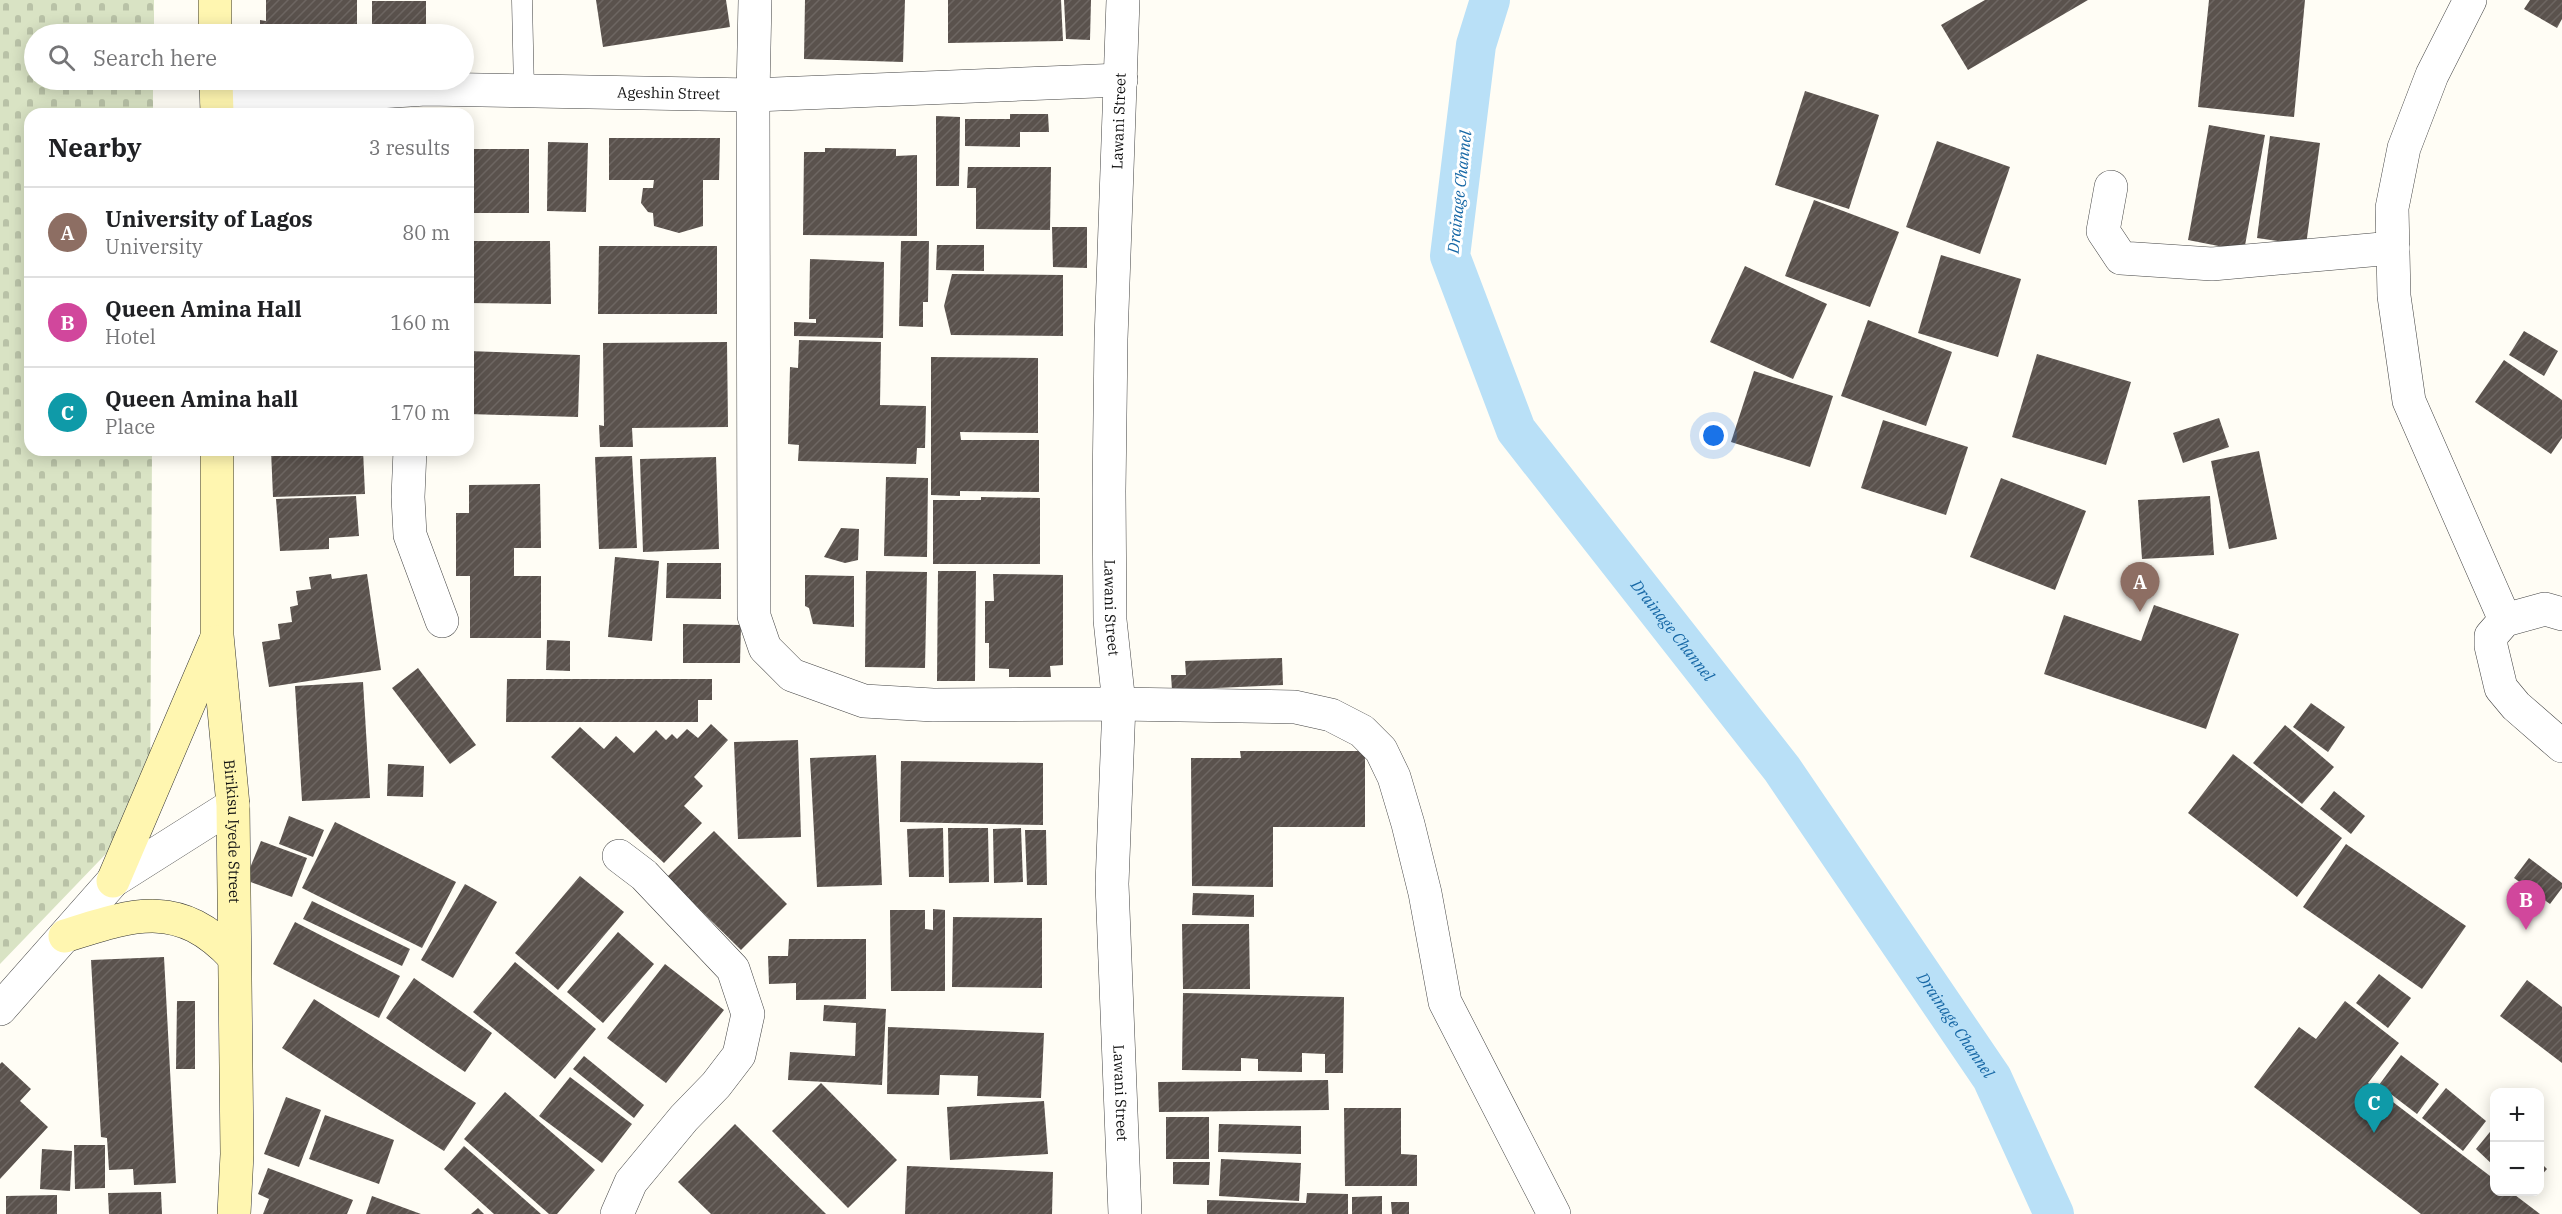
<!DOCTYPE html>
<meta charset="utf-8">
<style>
:root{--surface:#fff;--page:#f2f2f2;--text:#202124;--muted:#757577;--line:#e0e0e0;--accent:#c4262e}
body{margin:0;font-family:"IBM Plex Serif",serif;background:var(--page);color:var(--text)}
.controls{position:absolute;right:18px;bottom:18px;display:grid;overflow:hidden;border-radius:12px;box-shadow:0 3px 15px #0003}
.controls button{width:54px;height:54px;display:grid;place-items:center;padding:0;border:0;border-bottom:2px solid var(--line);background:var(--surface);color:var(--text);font:30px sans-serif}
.you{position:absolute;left:1714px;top:436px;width:21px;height:21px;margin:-15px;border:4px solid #fff;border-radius:50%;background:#1a73e8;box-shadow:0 0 0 9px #1a73e833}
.badge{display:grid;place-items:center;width:39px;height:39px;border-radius:50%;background:var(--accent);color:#fff;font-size:20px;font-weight:700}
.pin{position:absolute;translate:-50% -50px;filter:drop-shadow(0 2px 3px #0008)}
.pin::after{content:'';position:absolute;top:32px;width:21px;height:18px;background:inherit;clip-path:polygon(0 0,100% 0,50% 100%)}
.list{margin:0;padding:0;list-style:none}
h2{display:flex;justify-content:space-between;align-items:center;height:78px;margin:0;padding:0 24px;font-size:26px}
h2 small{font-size:20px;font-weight:400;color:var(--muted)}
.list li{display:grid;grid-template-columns:39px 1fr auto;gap:18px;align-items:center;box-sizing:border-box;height:90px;padding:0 24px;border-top:2px solid var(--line)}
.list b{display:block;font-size:22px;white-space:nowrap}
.list p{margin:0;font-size:20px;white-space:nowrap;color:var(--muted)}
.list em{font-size:20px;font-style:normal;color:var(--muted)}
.icon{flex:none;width:33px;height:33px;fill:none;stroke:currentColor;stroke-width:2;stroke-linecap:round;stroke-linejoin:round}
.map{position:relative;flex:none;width:2562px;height:1214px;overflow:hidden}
.search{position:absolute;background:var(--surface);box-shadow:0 3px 15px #0003;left:24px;top:24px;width:450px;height:66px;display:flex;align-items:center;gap:15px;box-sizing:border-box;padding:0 21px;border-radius:33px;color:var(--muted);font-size:22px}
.panel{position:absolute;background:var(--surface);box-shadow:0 3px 15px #0003;left:24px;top:108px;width:450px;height:348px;border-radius:18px}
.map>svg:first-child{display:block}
.cemetery{fill:url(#cemetery-stones)}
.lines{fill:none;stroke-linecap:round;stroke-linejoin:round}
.canal{stroke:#b9e0f7;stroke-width:40}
.building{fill:url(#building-hatch)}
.lane-casing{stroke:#444;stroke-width:21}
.street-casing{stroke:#444;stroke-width:34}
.secondary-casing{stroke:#333;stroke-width:34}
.lane{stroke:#fff;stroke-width:20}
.street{stroke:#fff;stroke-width:33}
.secondary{stroke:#fff6b0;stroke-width:33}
.labels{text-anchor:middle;stroke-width:6;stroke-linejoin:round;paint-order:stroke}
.street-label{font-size:15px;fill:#111;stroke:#fff}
.water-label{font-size:16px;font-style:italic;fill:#1768a6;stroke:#fff}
</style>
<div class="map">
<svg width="2562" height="1214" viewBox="0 0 2562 1214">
<defs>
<pattern id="cemetery-stones" width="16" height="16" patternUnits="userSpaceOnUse" patternTransform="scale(1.5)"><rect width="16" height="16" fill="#d9e3c4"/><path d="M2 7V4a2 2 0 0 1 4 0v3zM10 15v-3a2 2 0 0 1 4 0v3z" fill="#b9c2a7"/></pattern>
<pattern id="building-hatch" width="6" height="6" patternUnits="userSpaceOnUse" patternTransform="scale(1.5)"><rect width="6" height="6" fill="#5a524d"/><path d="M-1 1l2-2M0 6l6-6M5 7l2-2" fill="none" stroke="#6d6662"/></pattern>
</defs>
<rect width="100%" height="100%" fill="#fffdf5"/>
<path class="cemetery" d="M0 0H154V34H34V80H153V114H30V450H152L150 808 0 964Z"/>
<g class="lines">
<path class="canal" id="s1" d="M1490 0 1476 45 1450 256 1516 430 1782 769 1992 1078 2054 1214"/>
</g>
<g class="building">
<path d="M266 0H357V34H260V20L266 21Z"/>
<path d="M596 0H726L730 27 603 47Z"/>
<path d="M805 0H905L903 62 804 59Z"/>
<path d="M948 0H1061L1063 41 948 43Z"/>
<path d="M1064 0H1091L1090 40 1066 39Z"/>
<path d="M1985 0H2088L1968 70 1941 25Z"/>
<path d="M2209 0H2305L2294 117 2198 107Z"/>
<path d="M2530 0H2562V19L2557 28 2524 9Z"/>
<rect x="372" y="1" width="54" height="33"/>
<path d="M1805 91 1879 115 1849 209 1775 185Z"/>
<path d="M1010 114H1048L1049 132H1020V147L965 146V119H1010Z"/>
<path d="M936 116 960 117 959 186H936Z"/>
<path d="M2209 125 2265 135 2244 251 2188 240Z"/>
<path d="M2270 136 2320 143 2306 245 2257 238Z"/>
<path d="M609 138H720L719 180H703V226L679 233 654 226 653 213 648 212 641 203 643 188H653L654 180H609Z"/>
<path d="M1937 141 2010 167 1980 254 1906 227Z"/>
<path d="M548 142 588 143 586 212 547 211Z"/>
<path d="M825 148 896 149V156L917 155V236L803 235 804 152H825Z"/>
<rect x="468" y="149" width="61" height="64"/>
<path d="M968 167H1051L1050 230 976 229V188H967Z"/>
<path d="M1814 200 1899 232 1870 307 1785 276Z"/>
<path d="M1052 227H1087V268L1053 267Z"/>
<path d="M468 241H550L551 304 468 303Z"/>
<path d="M901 241H929L928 302H923V327L899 326Z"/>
<path d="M937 245H984V271L936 270Z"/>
<path d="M599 246H717V314H598Z"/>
<path d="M1941 255 2021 279 1998 357 1918 333Z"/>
<path d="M810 259 884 262 883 338 794 336V322L816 323V319H809Z"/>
<path d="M1745 266 1827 304 1793 379 1710 342Z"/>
<path d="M952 274 1063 275V336L951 335 944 306Z"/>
<path d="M1868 320 1952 352 1926 426 1841 396Z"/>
<path d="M2524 331 2558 351 2544 376 2509 355Z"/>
<path d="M799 340 881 342 880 405 926 406 925 448H917L916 464 798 461 799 445 788 444 790 367 798 368Z"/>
<path d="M727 342 728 427 632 428 633 447H600L599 425 604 426 603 343Z"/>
<path d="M468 351 580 355 578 417 468 414Z"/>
<path d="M2037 354 2131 382 2106 465 2012 437Z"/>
<path d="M931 357 1038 358V433L960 432 961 440H1039V492L960 491V496L931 495Z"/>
<path d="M2504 360 2562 400V438L2551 454 2475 402Z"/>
<path d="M1754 371 1833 396 1810 467 1731 442Z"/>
<path d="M2219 418 2229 447 2183 463 2173 433Z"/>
<path d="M1883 420 1968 447 1946 515 1861 488Z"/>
<path d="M271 450H363L365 494 273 497Z"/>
<path d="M2259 451 2277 539 2229 549 2211 461Z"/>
<path d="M632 456 637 548 599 549 595 457Z"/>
<path d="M716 457 719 549 643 552 640 459Z"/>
<path d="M886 477 928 478 927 557 884 556Z"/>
<path d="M2001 478 2086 511 2055 590 1970 557Z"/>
<path d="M540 484 541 548H514V576H541V638H470V576H456V513H469V485Z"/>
<path d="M356 496 359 536 329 538V549L280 551 276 499Z"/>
<path d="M2210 496 2214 555 2142 559 2138 500Z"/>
<path d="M981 497 1040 498V564H933V500H981Z"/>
<path d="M841 528 859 529 858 560 845 563 824 557Z"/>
<path d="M615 557 659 561 652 641 608 637Z"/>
<path d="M667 563H721V599L666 598Z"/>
<path d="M866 571 927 572 925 668 865 667Z"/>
<path d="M938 571H976L975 681H937Z"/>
<path d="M331 574 332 579 367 574 381 670 269 687 262 642 280 639 278 624 292 622 290 607 298 605 296 591 311 589 309 577Z"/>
<path d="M993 574 1063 575V665L1050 666 1051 677H1009V669L989 668V643H985V601H994Z"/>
<path d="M805 575 854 576V627L813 624 809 608 805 606Z"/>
<path d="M2154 605 2239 634 2206 729 2044 674 2064 615 2141 641Z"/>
<path d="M683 624 741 625 740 663H683Z"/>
<path d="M547 640 570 641V671L546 670Z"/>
<path d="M1282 658 1283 685 1172 690 1171 675H1186L1185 661Z"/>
<path d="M418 668 476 745 450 764 392 688Z"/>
<path d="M507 679H712V700H698V722H506Z"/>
<path d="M363 682 370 798 302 801 295 686Z"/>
<path d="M2311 703 2345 727 2328 752 2293 727Z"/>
<path d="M711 724 728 740 694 777 703 786 684 806 702 823 664 863 551 757 580 727 604 749 616 736 634 753 656 730 666 740 672 734 677 739 687 729 698 738Z"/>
<path d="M2285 725 2334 767 2302 804 2253 763Z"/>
<path d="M798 740 801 837 738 839 734 742Z"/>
<path d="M1240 751H1365V827H1273V887L1192 886 1191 758H1241Z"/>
<path d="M2233 754 2342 838 2297 897 2188 813Z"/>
<path d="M876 755 882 885 817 887 810 758Z"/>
<path d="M901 761 1043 763V825L900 822Z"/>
<path d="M388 764 424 766 423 797 387 796Z"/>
<path d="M2334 791 2365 816 2351 834 2320 809Z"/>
<path d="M289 816 324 830 313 857 279 844Z"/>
<path d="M335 822 456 882 422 948 302 888Z"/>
<path d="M943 828 944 877H909L907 829Z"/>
<path d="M948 828H988L989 882 949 883Z"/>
<path d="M1021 828 1023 882 994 883 993 829Z"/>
<path d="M1025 830H1046L1047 885H1027Z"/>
<path d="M714 831 787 904 741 950 667 877Z"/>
<path d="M261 841 307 858 292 897 245 880Z"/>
<path d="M2346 844 2466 926 2422 989 2303 907Z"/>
<path d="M2529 858 2562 883V888L2550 904 2514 878Z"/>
<path d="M580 876 624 912 558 990 515 953Z"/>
<path d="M465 884 497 902 453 978 421 960Z"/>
<path d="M1193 893 1254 895V917L1192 915Z"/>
<path d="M312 901 410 949 402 966 303 919Z"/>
<path d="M933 909 945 910V991H891L890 910H925V929L933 930Z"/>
<path d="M953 917 1042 918V988L952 987Z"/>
<path d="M295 922 400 976 379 1018 273 964Z"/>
<path d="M1182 924H1249L1250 989H1183Z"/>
<path d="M618 932 654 964 603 1023 567 992Z"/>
<path d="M789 939H866V999L796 1000V983L769 984 768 956H788Z"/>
<path d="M164 957 176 1183 134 1185 133 1169 109 1170 107 1138 101 1137 91 960Z"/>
<path d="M515 962 596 1029 555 1079 473 1012Z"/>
<path d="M665 964 724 1010 666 1083 607 1038Z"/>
<path d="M2379 974 2411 998 2388 1028 2356 1003Z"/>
<path d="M414 978 492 1033 465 1072 386 1018Z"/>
<path d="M2527 980 2562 1007V1063L2500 1016Z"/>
<path d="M1183 993 1344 997 1343 1073H1325V1054L1302 1053V1072L1258 1071V1059L1241 1058V1071L1182 1070Z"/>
<path d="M314 999 476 1103 444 1151 282 1048Z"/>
<path d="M177 1001H195V1069H176Z"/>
<path d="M2345 1001 2399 1043 2368 1083 2494 1179V1192H2511L2540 1214H2421L2254 1087 2299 1027 2316 1039Z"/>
<path d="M824 1005 886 1009 882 1085 788 1080 790 1052 855 1056 856 1023 823 1021Z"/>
<path d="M888 1027 1044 1033 1041 1098 977 1096 978 1076 940 1075 939 1095 887 1094Z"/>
<path d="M2401 1055 2439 1084 2417 1114 2379 1085Z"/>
<path d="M584 1056 644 1105 634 1118 573 1069Z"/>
<path d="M2 1062 31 1089 20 1101 48 1127 0 1179V1064Z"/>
<path d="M570 1077 632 1124 602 1163 539 1116Z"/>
<path d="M1328 1080 1329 1110 1159 1112 1158 1082Z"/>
<path d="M821 1083 897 1160 848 1208 772 1131Z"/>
<path d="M2446 1088 2486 1121 2463 1151 2422 1118Z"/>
<path d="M505 1092 595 1170 557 1214H549L464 1139Z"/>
<path d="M286 1097 321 1110 299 1167 264 1154Z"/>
<path d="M1044 1101 1048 1154 950 1160 947 1107Z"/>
<path d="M1344 1108H1401V1154L1417 1155V1186H1345Z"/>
<path d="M325 1115 394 1140 379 1184 309 1159Z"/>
<rect x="1166" y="1117" width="43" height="42"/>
<path d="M735 1124 826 1214H711L678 1182Z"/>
<path d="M1219 1124 1301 1126V1154L1218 1152Z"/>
<path d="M2494 1127V1166L2476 1149Z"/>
<path d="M74 1145H105V1188L75 1189Z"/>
<path d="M464 1146 541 1214H494L444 1169Z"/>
<path d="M42 1149 72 1151 70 1191 40 1189Z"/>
<path d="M1221 1159 1301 1163 1299 1201 1219 1196Z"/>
<path d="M1173 1162H1210L1209 1185 1173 1184Z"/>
<path d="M2540 1162 2547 1169 2540 1177Z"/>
<path d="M907 1166 1053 1172 1052 1214H905Z"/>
<path d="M268 1168 353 1200 347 1214H263L269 1199 258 1194Z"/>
<path d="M161 1192 162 1214H109L108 1193Z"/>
<path d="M1307 1193 1348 1194V1214H1207V1200L1306 1203Z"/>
<path d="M57 1195V1214H6V1196Z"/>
<path d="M372 1196 421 1214H366Z"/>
<path d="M1382 1196V1214H1352V1197Z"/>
<path d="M1391 1202H1409V1214H1392Z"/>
<path d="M478 1208 484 1214H471Z"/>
</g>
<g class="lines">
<defs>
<path id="lane" d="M522 0 524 91"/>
<g id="street">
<path d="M755 0 753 95 754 616 765 648 792 675 864 701 933 705 1119 704 1295 707 1331 715 1362 731 1381 750 1394 777 1408 824 1425 893 1445 1002 1554 1214"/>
<path id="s2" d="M1123 0 1111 339 1109 491 1110 620 1119 704 1112 884 1125 1214"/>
<path d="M2470 0 2432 75 2404 148 2392 208 2394 296 2409 401 2505 620"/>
<path id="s3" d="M217 102 426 89 753 95 1121 80"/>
<path d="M2111 187 2103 231 2121 258 2212 264 2393 248"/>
<path d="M410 450 408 497 410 535 442 621"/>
<path d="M2562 614 2545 609 2505 620 2491 636V646L2501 688 2516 706 2562 746"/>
<path d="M0 1009 113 881 233 805"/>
<path d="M617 1214 631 1182 684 1118 716 1085 739 1055 748 1014 733 969 644 875 619 856"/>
</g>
<g id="secondary">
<path d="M215 0V34"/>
<path d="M216 80 217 114"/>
<path id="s4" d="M217 450V635L233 805 237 1154 234 1214"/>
<path d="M113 881 215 642"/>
<path d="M65 936C134 914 179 898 234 957"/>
</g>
</defs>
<use href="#lane" class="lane-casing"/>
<use href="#street" class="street-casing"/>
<use href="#secondary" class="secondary-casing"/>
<use href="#lane" class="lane"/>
<use href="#street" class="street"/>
<use href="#secondary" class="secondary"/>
</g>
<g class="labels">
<g class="street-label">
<text dy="5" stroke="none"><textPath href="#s3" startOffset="452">Ageshin Street</textPath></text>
<text transform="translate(1119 121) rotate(-88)" y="5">Lawani Street</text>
<text dy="5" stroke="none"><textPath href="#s2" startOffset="608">Lawani Street</textPath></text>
<text dy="5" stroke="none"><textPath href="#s4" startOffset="382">Birikisu Iyede Street</textPath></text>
<text dy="5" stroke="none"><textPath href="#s2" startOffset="1094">Lawani Street</textPath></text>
</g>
<g class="water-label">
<text transform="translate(1459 192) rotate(-84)" y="6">Drainage Channel</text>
<text dy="6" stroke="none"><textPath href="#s1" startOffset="700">Drainage Channel</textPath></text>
<text dy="6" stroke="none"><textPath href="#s1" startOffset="1186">Drainage Channel</textPath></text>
</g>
</g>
</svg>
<div class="controls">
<button>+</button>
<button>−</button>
</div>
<div class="you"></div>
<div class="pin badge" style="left:2140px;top:612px;background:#8d6e63">A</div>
<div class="pin badge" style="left:2526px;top:930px;background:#d1479c">B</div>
<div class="pin badge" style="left:2374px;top:1133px;background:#0f9aa8">C</div>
<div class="search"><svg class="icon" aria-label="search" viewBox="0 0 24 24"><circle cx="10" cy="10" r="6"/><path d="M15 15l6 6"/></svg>Search here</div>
<section class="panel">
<h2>Nearby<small>3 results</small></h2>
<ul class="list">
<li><span class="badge" style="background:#8d6e63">A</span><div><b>University of Lagos</b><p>University</p></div><em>80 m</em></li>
<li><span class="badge" style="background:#d1479c">B</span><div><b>Queen Amina Hall</b><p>Hotel</p></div><em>160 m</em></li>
<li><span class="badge" style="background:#0f9aa8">C</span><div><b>Queen Amina hall</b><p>Place</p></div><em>170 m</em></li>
</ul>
</section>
</div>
